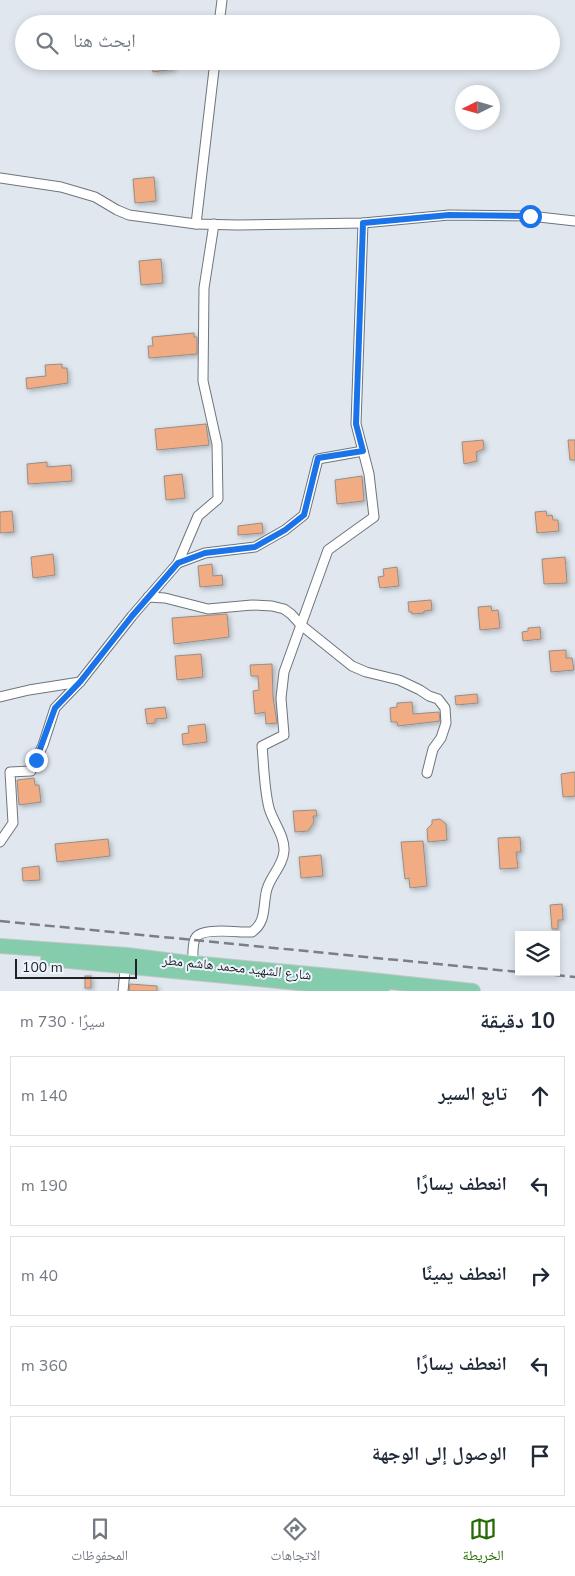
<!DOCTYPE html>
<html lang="ar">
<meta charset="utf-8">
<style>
:root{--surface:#fff;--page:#f2f2f3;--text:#1f2937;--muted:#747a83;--line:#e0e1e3;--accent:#266b05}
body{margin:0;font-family:"Nunito Sans","Noto Naskh Arabic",sans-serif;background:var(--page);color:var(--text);direction:rtl}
.controls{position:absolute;right:15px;bottom:15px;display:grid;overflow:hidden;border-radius:0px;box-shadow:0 2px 8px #0003}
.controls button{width:45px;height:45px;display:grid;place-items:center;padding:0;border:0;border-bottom:1px solid var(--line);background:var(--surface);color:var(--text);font:25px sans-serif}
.compass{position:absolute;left:455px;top:85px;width:45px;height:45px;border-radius:50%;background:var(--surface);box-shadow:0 2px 8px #0003;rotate:265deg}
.scale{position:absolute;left:15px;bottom:12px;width:122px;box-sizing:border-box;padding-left:5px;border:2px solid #1f2124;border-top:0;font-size:14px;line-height:18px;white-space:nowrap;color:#1f2124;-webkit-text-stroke:4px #edf4fc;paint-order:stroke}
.stop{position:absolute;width:15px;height:15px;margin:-11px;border:4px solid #1a73e8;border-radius:50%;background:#fff}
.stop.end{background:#1a73e8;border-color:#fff;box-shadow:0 1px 5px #0008}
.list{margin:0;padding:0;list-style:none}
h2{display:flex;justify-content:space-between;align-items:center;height:65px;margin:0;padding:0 20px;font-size:21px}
h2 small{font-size:16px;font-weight:400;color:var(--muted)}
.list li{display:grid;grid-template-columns:32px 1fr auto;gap:15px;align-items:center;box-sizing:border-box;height:80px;margin:0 10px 10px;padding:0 10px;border:1px solid var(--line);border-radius:0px}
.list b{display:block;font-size:19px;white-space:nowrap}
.list em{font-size:16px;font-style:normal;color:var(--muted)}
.icon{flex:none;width:28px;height:28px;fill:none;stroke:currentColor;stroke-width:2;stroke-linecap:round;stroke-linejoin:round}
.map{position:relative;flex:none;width:575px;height:991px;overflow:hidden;direction:ltr}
.search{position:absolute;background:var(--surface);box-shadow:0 2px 8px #0003;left:15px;right:15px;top:15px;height:55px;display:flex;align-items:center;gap:12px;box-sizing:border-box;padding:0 18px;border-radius:28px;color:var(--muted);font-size:19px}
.sheet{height:515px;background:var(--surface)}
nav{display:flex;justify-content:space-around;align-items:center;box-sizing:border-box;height:70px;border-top:1px solid var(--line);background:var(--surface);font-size:14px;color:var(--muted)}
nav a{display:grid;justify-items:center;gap:2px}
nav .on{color:var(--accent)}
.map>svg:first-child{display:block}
.building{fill:#f1ac83;stroke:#968e89;filter:url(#shadow)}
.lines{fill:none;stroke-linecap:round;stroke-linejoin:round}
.minor-casing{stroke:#6f757c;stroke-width:11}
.primary-casing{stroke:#c5c5c6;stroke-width:16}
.minor{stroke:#fff;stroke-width:9}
.primary{stroke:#85ccad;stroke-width:14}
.rail{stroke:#7b7f84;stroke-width:2.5;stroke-dasharray:10 5;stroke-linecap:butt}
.route{stroke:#1a73e8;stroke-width:6}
.labels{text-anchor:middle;stroke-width:4;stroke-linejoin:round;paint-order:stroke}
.street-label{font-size:14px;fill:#1f2124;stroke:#edf4fc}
</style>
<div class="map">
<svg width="575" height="991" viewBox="0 0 575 991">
<defs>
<filter id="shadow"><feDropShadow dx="2" dy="2" stdDeviation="2.5" flood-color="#0004"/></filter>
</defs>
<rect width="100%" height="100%" fill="#e0e7ee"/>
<g class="building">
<path d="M152 61H173L174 69 153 72Z"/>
<path d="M154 177 156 201 135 203 133 179Z"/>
<path d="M161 259 163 283 141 285 139 261Z"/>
<path d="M194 333V337H197V354L149 358 148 346H153L152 337Z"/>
<path d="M62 364V368H67L68 383 27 389 26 378 46 376 45 365Z"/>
<path d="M206 424 209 445 157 450 155 429Z"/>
<path d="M483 440 484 449 476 452 477 461 464 464 462 442Z"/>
<path d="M568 440H575V460H570Z"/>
<path d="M47 462V467L71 465 72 481 28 484 27 464Z"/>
<path d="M182 474 185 498 166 500 164 476Z"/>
<path d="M362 476 364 501 337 504 335 480Z"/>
<path d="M12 511 14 532 0 533V512Z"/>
<path d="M546 511 547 516 552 515 553 520H558L559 531 537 533 535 512Z"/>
<path d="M262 523 263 533 238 535V526Z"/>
<path d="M53 554 55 575 33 578 31 557Z"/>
<path d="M565 557 567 583 544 584 542 559Z"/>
<path d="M212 564 213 576 222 575 223 585 200 587 198 566Z"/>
<path d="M397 567 399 586 380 588 378 577 384 576 383 569Z"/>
<path d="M431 600 432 610 424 611V613L412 614V612H409L408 602Z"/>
<path d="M491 606 492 611 498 610 500 628 480 630 478 607Z"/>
<path d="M227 614 229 637 174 644 172 618Z"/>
<path d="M540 627 541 639 523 641 522 632 528 631V628Z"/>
<path d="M566 650V658H572L574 670 551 672 549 651Z"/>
<path d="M201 654 203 677 177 680 175 656Z"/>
<path d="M272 664 273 697 277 723 266 724 265 712 255 714 253 691 259 690 258 676H251L250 665Z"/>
<path d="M477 694 478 703 456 705 455 696Z"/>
<path d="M412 702 413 714 439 712 440 721 398 726 397 722H391L390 708 397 707V703Z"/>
<path d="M165 707 167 718 155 719V723L147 724 145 709Z"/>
<path d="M205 724 207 742 183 745 182 734 189 733 188 726Z"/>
<path d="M575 772V796L563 797 561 774Z"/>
<path d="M34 778 35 785H39L41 802 19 805 17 780Z"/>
<path d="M316 810 317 816H313L314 822 308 831 295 832 293 811Z"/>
<path d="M440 819 446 824 447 840 428 842 427 829 432 824V820Z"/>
<path d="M520 837 521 852H516L518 868 500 869 498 838Z"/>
<path d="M108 839 110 856 57 862 55 844Z"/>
<path d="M423 841 427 886 410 888 409 878 405 879 401 842Z"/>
<path d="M321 855 323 876 301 878 299 857Z"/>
<path d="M39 866 40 880 23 881 22 868Z"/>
<path d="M562 904 563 920H558V929H552L550 905Z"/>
<rect x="85" y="976" width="6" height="12"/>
<path d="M130 984 157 986V991H129Z"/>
</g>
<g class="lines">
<defs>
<g id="minor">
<path d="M219 24 222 0"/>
<path d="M0 178 61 187 95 197 117 210 129 215 196 224 237 225 363 223 449 215 530 216 575 221"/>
<path d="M196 224 215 61"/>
<path d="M178 563 205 553 255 547 285 530 304 515 318 459 363 451"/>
<path d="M148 597 165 598 208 609 252 605 272 606 284 609 291 614 301 625 352 666 366 672 399 680 420 690 429 696 438 699 445 708 446 723 441 738 433 749 427 773"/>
<path d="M0 697 29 690 80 682"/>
<path d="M0 842 13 823 10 772 31 771 43 745 55 708 80 682 132 616 178 563 198 516 218 499 217 444 203 381 204 288 214 224"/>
<path d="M193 963C193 956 192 946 195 939 200 926 240 933 252 932 266 922 263 908 266 893 268 878 283 867 284 851 285 836 273 822 269 808 264 788 264 767 262 746L284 735 281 698 284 672 328 550 374 517 369 474 356 424 363 223"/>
<path d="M123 991 126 961"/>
</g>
<g id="primary">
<path d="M0 946 127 955 182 962 353 978 473 991"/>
<path d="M48 959 382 991"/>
</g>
</defs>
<use href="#minor" class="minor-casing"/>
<use href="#primary" class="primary-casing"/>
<use href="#minor" class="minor"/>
<use href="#primary" class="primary"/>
<g class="rail">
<path d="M0 921 519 972"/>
<path d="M525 972 575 977"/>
</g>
</g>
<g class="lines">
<path class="route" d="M36 760 55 708 80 682 132 616 178 563 205 553 255 547 285 530 304 515 318 458 363 451 356 424 363 223 449 215 530 216"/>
</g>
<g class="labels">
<g class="street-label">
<text transform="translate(237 967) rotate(6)" y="5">شارع الشهيد محمد هاشم مطر</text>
</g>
</g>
</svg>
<div class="controls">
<button><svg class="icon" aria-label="layers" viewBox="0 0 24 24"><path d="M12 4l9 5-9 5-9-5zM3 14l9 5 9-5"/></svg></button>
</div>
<svg class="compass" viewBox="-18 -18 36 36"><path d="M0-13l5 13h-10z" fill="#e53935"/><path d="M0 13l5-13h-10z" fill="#747a83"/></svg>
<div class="scale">100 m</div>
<div class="stop" style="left:530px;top:216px"></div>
<div class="stop end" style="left:36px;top:760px"></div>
<div class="search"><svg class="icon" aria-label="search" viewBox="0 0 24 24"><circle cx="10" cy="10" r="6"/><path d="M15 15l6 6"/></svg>ابحث هنا</div>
</div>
<section class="sheet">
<h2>10 دقيقة<small>سيرًا · 730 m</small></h2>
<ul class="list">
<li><svg class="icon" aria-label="ahead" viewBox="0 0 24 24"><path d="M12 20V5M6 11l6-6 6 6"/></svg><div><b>تابع السير</b></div><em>140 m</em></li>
<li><svg class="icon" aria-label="left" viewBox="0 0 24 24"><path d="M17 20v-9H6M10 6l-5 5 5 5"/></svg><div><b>انعطف يسارًا</b></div><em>190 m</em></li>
<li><svg class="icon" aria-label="right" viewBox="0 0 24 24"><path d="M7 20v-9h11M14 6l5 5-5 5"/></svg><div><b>انعطف يمينًا</b></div><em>40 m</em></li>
<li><svg class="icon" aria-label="left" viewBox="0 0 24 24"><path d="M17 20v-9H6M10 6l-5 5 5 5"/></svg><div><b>انعطف يسارًا</b></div><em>360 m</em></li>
<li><svg class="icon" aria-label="arrive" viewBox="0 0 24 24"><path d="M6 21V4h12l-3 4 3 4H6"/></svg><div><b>الوصول إلى الوجهة</b></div></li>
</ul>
</section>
<nav>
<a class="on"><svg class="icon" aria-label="map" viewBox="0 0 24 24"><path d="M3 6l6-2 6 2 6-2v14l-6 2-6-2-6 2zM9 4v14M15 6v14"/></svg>الخريطة</a>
<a><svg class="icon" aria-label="directions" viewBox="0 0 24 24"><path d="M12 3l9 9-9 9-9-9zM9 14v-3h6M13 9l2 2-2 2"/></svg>الاتجاهات</a>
<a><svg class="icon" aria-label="saved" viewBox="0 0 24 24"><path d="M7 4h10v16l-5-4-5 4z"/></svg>المحفوظات</a>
</nav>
